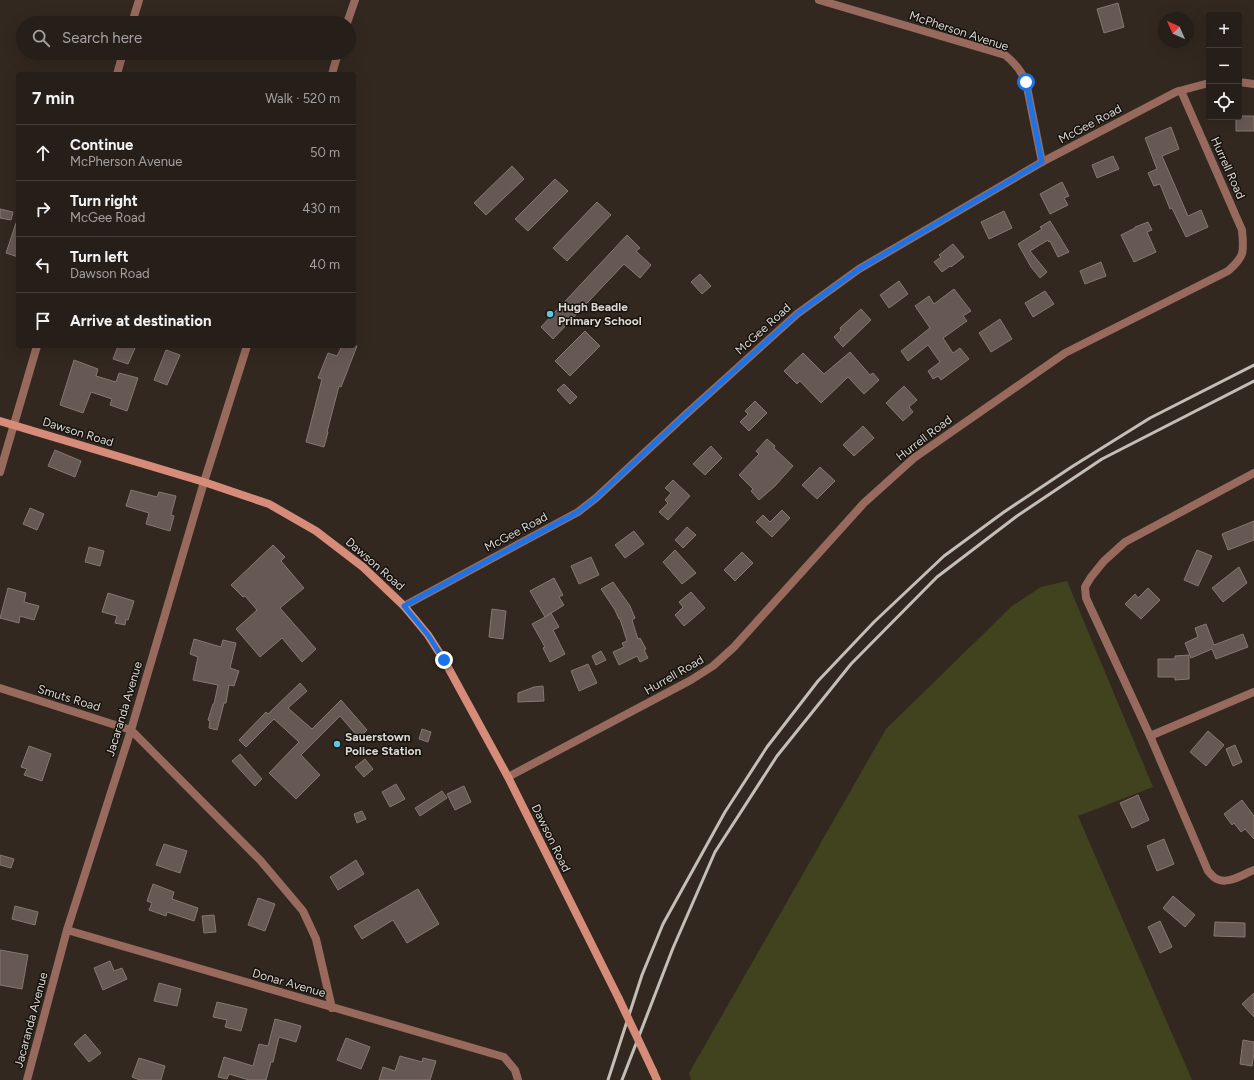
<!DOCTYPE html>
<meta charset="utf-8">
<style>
:root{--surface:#261e18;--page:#322b25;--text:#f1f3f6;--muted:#a4a2a2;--line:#423c37}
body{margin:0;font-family:Figtree,sans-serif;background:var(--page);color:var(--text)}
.controls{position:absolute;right:12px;top:12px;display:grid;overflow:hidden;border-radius:4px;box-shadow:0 4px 16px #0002}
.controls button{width:36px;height:36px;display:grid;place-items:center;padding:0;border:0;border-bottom:1px solid var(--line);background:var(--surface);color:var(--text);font:20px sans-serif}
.compass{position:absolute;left:1158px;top:12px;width:36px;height:36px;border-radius:50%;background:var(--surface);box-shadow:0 4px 16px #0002;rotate:315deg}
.stop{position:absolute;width:12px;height:12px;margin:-9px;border:3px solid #1a73e8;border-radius:50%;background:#fff}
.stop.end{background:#1a73e8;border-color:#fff;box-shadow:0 1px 4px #0008}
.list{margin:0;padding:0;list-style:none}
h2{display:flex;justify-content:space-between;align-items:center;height:52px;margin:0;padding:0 16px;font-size:17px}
h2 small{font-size:13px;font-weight:400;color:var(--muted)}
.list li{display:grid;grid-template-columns:26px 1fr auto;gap:12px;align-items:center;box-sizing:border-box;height:56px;padding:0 16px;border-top:1px solid var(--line)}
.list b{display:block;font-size:15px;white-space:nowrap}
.list p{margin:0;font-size:13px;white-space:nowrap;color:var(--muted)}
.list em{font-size:13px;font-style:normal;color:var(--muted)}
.icon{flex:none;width:22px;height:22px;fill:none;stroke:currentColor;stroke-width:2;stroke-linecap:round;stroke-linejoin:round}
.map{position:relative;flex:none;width:1254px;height:1080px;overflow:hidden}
.search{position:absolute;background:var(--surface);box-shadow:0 4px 16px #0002;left:16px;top:16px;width:340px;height:44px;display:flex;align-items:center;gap:10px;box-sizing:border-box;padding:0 14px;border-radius:22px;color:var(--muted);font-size:15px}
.panel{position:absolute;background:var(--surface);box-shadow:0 4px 16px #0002;left:16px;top:72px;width:340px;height:276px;border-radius:4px}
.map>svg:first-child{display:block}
.green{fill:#40431d}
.building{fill:#665852;stroke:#867771}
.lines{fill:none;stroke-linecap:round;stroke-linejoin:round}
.street{stroke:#986a5d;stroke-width:8}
.secondary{stroke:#d68c78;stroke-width:8}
.rail{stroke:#c4beb8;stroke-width:3}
.secondary-bridge{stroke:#d68c78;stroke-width:8}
.route{stroke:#1a73e8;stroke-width:5}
.poi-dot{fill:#57c9e2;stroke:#16120e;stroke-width:1.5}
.labels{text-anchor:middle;stroke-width:3;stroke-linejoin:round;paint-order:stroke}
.street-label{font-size:12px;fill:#ddd7d1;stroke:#16120e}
.poi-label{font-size:12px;font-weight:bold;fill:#ddd7d1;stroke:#16120e;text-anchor:start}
</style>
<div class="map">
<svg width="1254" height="1080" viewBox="0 0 1254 1080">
<rect width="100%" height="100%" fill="#322820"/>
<path class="green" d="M1067 581 1153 787 1078 816 1192 1080H691L689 1073 886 729 1012 606 1041 587Z"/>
<g class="building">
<path d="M1118 3 1124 27 1104 33 1097 9Z"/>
<path d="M1239 116H1254V131H1236V117Z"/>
<path d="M1171 127 1179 149 1162 156 1188 216 1201 210 1208 227 1186 237 1172 208 1170 209 1160 184 1154 186 1148 173 1157 169 1145 138Z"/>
<path d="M1113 156 1119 169 1097 178 1092 165Z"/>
<path d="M512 166 524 179 486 215 474 203Z"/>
<path d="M555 179 568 191 528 231 515 219Z"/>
<path d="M1062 182 1069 196 1064 198 1068 205 1050 214 1040 194Z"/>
<path d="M597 202 611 215 567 261 553 248Z"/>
<path d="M0 209 13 212 11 220 0 218Z"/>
<path d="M1004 211 1012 228 989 239 981 222Z"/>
<path d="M1050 221 1069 252 1058 257 1050 241 1049 242 1048 240 1030 251 1047 272 1040 278 1031 267 1018 244 1042 229 1040 227Z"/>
<path d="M1148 222 1152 230 1147 232 1156 252 1134 262 1121 235 1135 228V227Z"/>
<path d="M16 223H18V257L6 253Z"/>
<path d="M627 235 640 248 636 251 651 265 640 278 624 264 553 339 541 327Z"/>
<path d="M953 244 964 257 951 267 950 266 942 272 934 262 941 257 939 255Z"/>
<path d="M1101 262 1106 276 1085 284 1080 271Z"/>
<path d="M700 274 711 286 702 294 691 282Z"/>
<path d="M899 281 908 294 889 308 880 295Z"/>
<path d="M954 289 971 311 963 316 967 321 943 338 953 353 960 348 969 359 941 380 938 376 933 379 928 371 940 362 928 345 908 361 901 351 930 328 915 306 929 296 934 304Z"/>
<path d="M1045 291 1054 304 1033 317 1025 303Z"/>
<path d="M861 309 871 320 843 347 834 337 841 330 840 328Z"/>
<path d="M1000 319 1012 339 991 352 979 333Z"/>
<path d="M585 331 600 346 570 376 555 361Z"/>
<path d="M118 346H136L128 364 113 359Z"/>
<path d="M342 346H357L341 387 339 386 327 432H328L324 447 306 442 322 379 318 378 328 353 337 356Z"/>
<path d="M166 350 180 355 167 385 154 380Z"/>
<path d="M850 352 870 375 873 373 879 380 864 394 848 377 821 403 800 381 797 384 784 371 803 353 824 374Z"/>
<path d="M74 360 98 369 96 376 116 382 119 373 138 378 127 411 110 405 112 399 91 392 83 413 60 405Z"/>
<path d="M564 384 577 397 570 404 557 390Z"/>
<path d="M904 386 917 400 909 407 913 412 903 421 886 403Z"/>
<path d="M755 401 767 413 749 431 740 422 748 414 745 411Z"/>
<path d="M863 426 874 438 854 456 843 445Z"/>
<path d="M767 439 775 446 774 448 793 466 775 486 759 500 751 491 753 489 739 475 759 454 756 451Z"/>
<path d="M711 446 722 458 705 475 693 464Z"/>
<path d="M55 450 81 461 75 477 48 466Z"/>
<path d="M820 467 835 481 817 499 802 485Z"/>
<path d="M673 480 690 496 668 520 659 512 668 503 665 500 671 493 665 488Z"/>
<path d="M131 490 157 497 159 492 176 496 171 515 174 516 170 531 146 524 149 513 126 506Z"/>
<path d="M30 508 44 514 37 530 23 524Z"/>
<path d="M782 510 790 518 772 537 756 522 763 515 770 522Z"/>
<path d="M1254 521V540L1228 550 1222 534Z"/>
<path d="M687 527 696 535 683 548 675 540Z"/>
<path d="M634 531 644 544 625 558 615 545Z"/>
<path d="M273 545 285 557 281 561 304 588 280 608 316 649 302 662 282 638 260 657 236 629 257 610 245 596 243 597 231 585Z"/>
<path d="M89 547 104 551 100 566 85 562Z"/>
<path d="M675 550 696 573 682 584 663 562Z"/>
<path d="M1197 550 1212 556 1198 586 1184 580Z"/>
<path d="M742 552 753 563 735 581 724 570Z"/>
<path d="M591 557 599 575 579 584 571 566Z"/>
<path d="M1239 567 1247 583 1223 602 1212 588Z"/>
<path d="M554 578 563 595 559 597 564 605 545 617 551 613 559 627 553 630 565 654 550 662 543 648 545 647 532 624 545 617 530 591Z"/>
<path d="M613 582 630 606 635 618 632 620 637 636 638 639 640 638 646 649 644 650 648 658 640 662 637 656 619 665 613 652 624 647 622 643 627 641 620 619H619L615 610 601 589Z"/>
<path d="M8 588 26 593 24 602 39 606 34 620 20 616 19 623 0 618Z"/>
<path d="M1148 588 1160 600 1141 619 1125 604 1135 594 1138 598Z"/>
<path d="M691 592 705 608 684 626 675 615 683 607 679 602Z"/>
<path d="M108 593 134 601 128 620 126 619 125 625 115 623 117 616 102 612Z"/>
<path d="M492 609 506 611 503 639 489 637Z"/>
<path d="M1206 624 1214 645 1243 634 1248 647 1216 659 1212 649 1191 658 1185 643 1198 637 1195 628Z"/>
<path d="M194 639 221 647 223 640 236 643 230 668 239 671 234 686 229 685 226 703H224L217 730 209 728 210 721 208 720 213 704H214L218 685 193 680 198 657 190 654Z"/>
<path d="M601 651 606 660 596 665 592 656Z"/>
<path d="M1189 655V679L1175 680V677H1158V659H1175V656Z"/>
<path d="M588 664 597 683 579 691 571 671Z"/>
<path d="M300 683 307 691 288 708 312 729 341 700 367 730 359 738 340 716 301 755 320 775 296 799 269 773 299 742 274 719 246 747 239 740 266 712 268 714Z"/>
<path d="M543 686 544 701 518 702V693L534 687Z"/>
<path d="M422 729 431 732 428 742 419 739Z"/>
<path d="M1208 731 1224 745 1206 766 1190 752Z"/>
<path d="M1235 745 1242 762 1233 766 1226 749Z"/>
<path d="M29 746 51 754 42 781 24 775 27 769 21 767Z"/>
<path d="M240 754 262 779 255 786 232 761Z"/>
<path d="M365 759 373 769 364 777 355 767Z"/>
<path d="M396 784 405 799 390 807 382 792Z"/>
<path d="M464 786 471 802 455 810 447 794Z"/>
<path d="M442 791 447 798 420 816 415 808Z"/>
<path d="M1138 795 1149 820 1132 828 1120 803Z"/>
<path d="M1242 800 1254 816V839L1245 829 1241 832 1234 823 1232 825 1224 814Z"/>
<path d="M362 811 366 819 357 823 354 814Z"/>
<path d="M1164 839 1174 864 1157 871 1147 846Z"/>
<path d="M164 844 187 851 180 873 156 865Z"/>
<path d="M0 855 14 859 11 868 0 865Z"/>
<path d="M356 860 364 874 338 890 330 877Z"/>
<path d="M153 884 174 892 172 899 198 908 194 921 167 912 166 916 149 910 152 903 147 901Z"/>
<path d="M418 889 439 924 407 943 393 920 362 939 354 926Z"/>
<path d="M1173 896 1195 915 1185 927 1163 908Z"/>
<path d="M258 898 275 904 265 931 248 925Z"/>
<path d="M15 906 38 912 35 925 12 919Z"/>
<path d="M214 915 216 932 204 933 202 916Z"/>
<path d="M1160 921 1172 947 1160 953 1148 927Z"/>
<path d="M1215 922 1245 923V937L1214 936Z"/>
<path d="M0 950 28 955 22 989 0 985Z"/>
<path d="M110 961 114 971 122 968 127 979 103 990 94 968Z"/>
<path d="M159 983 181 989 177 1006 154 1001Z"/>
<path d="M1254 993V1017L1242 1004Z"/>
<path d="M217 1002 247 1009 241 1031 225 1027 227 1020 213 1017Z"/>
<path d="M275 1019 301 1026 296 1042 279 1037 273 1062H271L266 1080H249L229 1074 227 1079 218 1077 224 1057 253 1066 259 1044 268 1046Z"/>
<path d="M85 1034 101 1053 89 1062 74 1044Z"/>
<path d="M346 1038 370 1047 361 1069 337 1060Z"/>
<path d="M1243 1040 1254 1042V1053L1252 1066 1240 1064Z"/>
<path d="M400 1056 422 1062 423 1058 436 1061 430 1080H379L383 1067 395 1071Z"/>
<path d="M139 1058 165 1066 161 1080H140L132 1077Z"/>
</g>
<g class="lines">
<g class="street">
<path d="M819 0 1005 55C1015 63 1021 70 1026 82L1042 162"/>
<path d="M132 23 139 0"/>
<path d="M347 23 355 0"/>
<path d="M117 74 123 53"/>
<path d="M332 74 338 53"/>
<path d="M1239 82 1254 84"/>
<path d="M1179 91 1209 83"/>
<path d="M0 472 37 346"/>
<path d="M1254 473 1125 542 1104 561 1091 577 1085 587 1086 598 1150 736 1208 871C1210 873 1212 876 1215 878 1227 886 1243 874 1254 870"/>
<path d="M404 606 578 512 596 498 683 417 797 314 859 269 1042 162 1176 92 1179 91 1182 93 1242 230C1244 252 1245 256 1228 271L1065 353 914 458 864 503 734 647 713 666 691 680 508 777"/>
<path d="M0 688 131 730 260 860 303 911 316 939 332 1008"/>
<path d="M1150 736 1254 692"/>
<path d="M67 930 504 1057 515 1070 518 1080"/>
<path d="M27 1080 67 930 131 730 204 482 247 346"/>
</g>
<g class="secondary">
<path d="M0 421 204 482 269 504 316 531 363 567 404 606 428 635 444 660 508 777 619 999"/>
<path d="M653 1071 657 1080"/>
</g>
<g class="rail">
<path d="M608 1080 642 975 663 924 725 812 767 747 818 681 874 622 944 556 1004 512 1073 466 1150 418 1254 365"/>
<path d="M622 1080 673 948 715 852 777 756 851 664 937 577 1017 516 1102 459 1254 381"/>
</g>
<path class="secondary-bridge" d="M619 999 653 1071"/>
</g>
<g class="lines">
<path class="route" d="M444 660 428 635 404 606 578 512 596 498 683 417 797 314 859 269 1042 162 1026 82"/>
</g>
<g class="poi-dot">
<circle cx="550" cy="314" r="4"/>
<circle cx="337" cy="744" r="4"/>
</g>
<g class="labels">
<g class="street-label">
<text transform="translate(959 31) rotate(18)" y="4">McPherson Avenue</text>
<text transform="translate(1090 124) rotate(-28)" y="4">McGee Road</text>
<text transform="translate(1228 168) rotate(66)" y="4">Hurrell Road</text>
<text transform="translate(763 329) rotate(-42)" y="4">McGee Road</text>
<text transform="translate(78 432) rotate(17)" y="4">Dawson Road</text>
<text transform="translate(924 438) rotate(-37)" y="4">Hurrell Road</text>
<text transform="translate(516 532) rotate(-28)" y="4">McGee Road</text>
<text transform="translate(375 564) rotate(41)" y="4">Dawson Road</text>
<text transform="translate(674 675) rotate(-30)" y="4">Hurrell Road</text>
<text transform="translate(69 698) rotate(17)" y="4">Smuts Road</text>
<text transform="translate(124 709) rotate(-73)" y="4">Jacaranda Avenue</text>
<text transform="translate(551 838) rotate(64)" y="4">Dawson Road</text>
<text transform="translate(289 983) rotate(16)" y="4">Donar Avenue</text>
<text transform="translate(31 1020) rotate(-75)" y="4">Jacaranda Avenue</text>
</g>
<g class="poi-label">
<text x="558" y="311">Hugh Beadle<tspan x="558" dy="14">Primary School</tspan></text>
<text x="345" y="741">Sauerstown<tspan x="345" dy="14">Police Station</tspan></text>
</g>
</g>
</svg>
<div class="controls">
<button>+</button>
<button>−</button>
<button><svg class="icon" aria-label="locate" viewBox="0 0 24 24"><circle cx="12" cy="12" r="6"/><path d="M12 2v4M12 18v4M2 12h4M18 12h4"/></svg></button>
</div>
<svg class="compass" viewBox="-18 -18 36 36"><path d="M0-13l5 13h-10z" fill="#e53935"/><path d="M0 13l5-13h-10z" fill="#a4a2a2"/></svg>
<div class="stop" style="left:1026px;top:82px"></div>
<div class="stop end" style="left:444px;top:660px"></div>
<div class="search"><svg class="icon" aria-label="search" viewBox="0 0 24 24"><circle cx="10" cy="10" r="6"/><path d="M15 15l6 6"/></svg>Search here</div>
<section class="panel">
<h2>7 min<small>Walk · 520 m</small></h2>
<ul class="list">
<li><svg class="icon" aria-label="ahead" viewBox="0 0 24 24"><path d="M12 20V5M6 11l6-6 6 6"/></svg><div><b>Continue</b><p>McPherson Avenue</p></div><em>50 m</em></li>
<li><svg class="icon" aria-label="right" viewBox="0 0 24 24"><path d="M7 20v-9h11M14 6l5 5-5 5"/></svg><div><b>Turn right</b><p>McGee Road</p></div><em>430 m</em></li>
<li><svg class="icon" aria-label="left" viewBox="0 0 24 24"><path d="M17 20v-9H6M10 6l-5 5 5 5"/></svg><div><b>Turn left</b><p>Dawson Road</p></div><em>40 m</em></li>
<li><svg class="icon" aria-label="arrive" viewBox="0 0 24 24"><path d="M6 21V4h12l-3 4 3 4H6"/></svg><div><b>Arrive at destination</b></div></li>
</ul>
</section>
</div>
